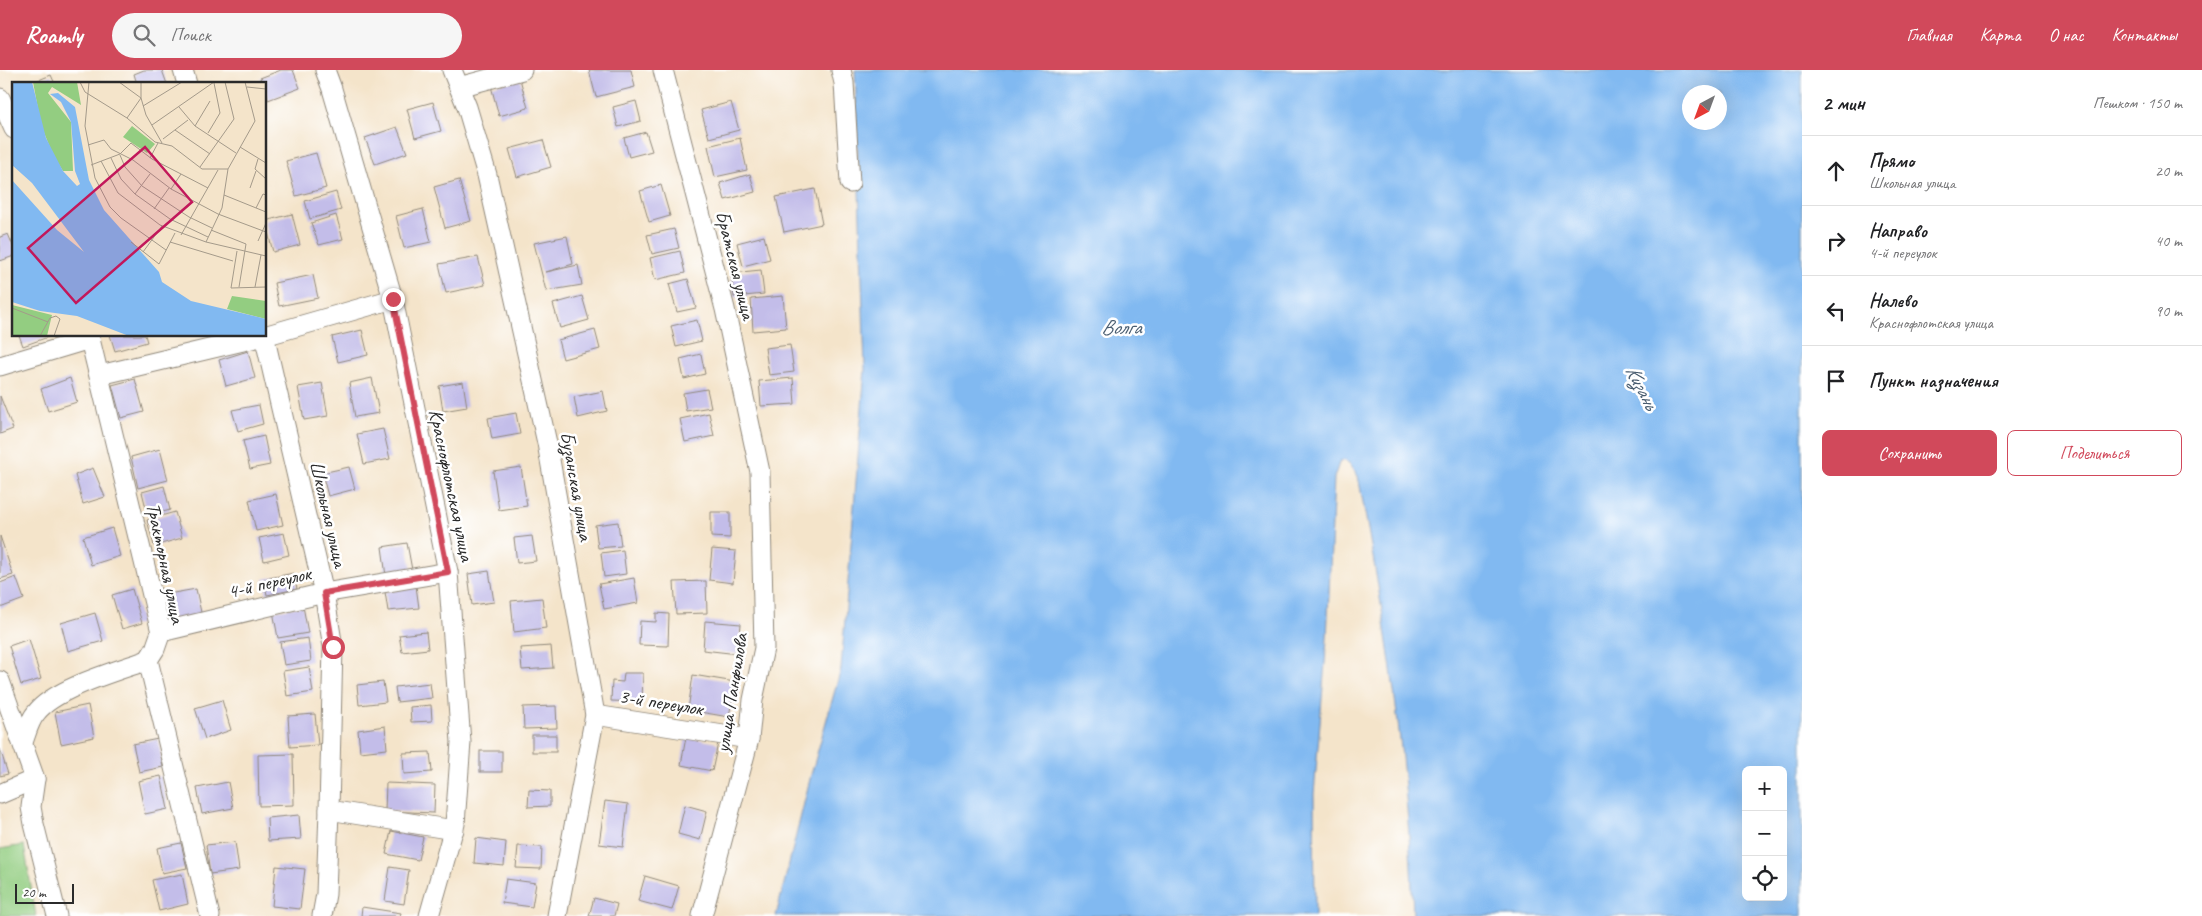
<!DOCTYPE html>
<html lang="ru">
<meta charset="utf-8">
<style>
:root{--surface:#fff;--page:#f6f6f6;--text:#202124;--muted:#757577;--line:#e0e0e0;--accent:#d1495b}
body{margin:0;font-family:Caveat,sans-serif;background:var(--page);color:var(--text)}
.controls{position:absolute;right:15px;bottom:15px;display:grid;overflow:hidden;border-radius:8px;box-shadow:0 5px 20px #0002}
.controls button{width:45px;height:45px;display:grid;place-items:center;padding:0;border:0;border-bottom:1px solid var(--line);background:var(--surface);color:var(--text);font:25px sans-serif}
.compass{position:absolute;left:1682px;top:15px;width:45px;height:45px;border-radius:50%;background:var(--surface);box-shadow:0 5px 20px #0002;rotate:221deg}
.scale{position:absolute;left:15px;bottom:12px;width:59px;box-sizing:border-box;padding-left:5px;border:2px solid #2b2b2b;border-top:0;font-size:14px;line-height:18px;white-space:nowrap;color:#2b2b2b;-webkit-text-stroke:4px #fff;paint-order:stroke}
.stop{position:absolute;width:15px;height:15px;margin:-11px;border:4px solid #d1495b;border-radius:50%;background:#fff}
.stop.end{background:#d1495b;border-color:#fff;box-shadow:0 1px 5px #0008}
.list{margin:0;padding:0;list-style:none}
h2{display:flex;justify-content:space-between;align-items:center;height:65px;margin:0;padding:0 20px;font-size:21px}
h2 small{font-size:16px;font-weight:400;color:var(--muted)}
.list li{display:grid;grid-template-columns:32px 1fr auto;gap:15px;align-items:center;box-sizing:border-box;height:70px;padding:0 20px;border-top:1px solid var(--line)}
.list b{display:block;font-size:19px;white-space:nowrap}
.list p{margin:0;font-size:16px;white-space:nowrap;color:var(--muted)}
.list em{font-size:16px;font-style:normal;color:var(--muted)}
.actions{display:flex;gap:10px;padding:15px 20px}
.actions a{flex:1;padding:11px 0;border:1px solid var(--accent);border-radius:8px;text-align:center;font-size:18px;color:var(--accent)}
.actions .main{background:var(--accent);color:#fff}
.icon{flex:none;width:28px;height:28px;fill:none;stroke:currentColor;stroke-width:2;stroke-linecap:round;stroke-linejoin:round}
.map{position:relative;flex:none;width:1802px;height:846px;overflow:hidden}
header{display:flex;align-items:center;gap:30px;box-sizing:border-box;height:70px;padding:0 25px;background:var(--accent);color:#fff}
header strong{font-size:24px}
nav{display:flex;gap:28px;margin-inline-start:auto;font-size:18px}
.search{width:350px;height:45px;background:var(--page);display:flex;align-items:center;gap:12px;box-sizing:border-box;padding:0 18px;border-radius:28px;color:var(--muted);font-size:19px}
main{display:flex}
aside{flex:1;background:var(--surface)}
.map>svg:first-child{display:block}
.green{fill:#93cd81;stroke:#5f7c56}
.water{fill:#81b9f1;stroke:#56728e;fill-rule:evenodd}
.building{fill:#c3bde9}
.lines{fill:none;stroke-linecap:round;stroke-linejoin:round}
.minor-casing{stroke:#90887a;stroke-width:21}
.minor{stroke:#fff;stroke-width:19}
.route{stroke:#d1495b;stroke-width:6}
.labels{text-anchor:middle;stroke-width:5;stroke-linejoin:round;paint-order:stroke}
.street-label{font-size:20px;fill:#2b2b2b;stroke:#fff}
.water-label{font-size:21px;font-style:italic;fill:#495d70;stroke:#fff}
.inset-road{fill:none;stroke:#a49a8a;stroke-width:1}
.view{fill:#c2185b;fill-opacity:0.15;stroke:#c2185b;stroke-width:2.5}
.inset-edge{fill:none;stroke:#2b2b2b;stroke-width:2.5}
</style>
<header>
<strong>Roamly</strong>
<div class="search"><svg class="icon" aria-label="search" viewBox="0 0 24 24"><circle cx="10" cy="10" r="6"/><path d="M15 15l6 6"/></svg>Поиск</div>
<nav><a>Главная</a><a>Карта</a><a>О нас</a><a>Контакты</a></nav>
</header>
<main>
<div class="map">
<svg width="1802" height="846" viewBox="0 0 1802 846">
<rect width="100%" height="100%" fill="#fff"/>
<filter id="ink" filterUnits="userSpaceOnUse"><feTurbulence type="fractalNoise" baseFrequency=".02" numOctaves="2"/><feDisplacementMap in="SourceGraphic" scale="10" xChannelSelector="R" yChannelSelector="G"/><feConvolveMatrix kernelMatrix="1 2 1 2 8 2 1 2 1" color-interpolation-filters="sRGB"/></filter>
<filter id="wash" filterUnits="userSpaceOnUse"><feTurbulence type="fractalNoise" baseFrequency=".0096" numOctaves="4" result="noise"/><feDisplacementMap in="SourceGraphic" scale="20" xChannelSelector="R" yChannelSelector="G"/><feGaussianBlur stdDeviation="1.12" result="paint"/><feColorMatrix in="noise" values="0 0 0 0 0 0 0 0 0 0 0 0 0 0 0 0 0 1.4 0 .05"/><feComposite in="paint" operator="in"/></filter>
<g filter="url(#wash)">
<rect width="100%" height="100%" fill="#f4e4ca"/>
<path class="green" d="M24 775 36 846H0V779Z"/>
<path class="water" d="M855 0H1802V846H1413C1409 698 1386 551 1358 406L1349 393 1343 390 1339 393 1334 408 1327 569 1314 724 1315 846H776L811 705 841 599 865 299ZM1690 22H1720V52H1690ZM1746 700H1783V827H1746Z"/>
<g id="blocks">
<g class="building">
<path d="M144 0H162L167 14H137L134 4Z"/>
<path d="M281 0H293L300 18 268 30 265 14H262L260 8Z"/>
<path d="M589 0H631L635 17 596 27Z"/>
<path d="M51 5 55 14H29Z"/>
<path d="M520 9 528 38 499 46 491 16Z"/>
<path d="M636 31 641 51 618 57 613 37Z"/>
<path d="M433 32 441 61 415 68 407 39Z"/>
<path d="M731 32 739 60 709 68 701 40Z"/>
<path d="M397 57 407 83 375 94 365 68Z"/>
<path d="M646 62 652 81 629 87 624 68Z"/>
<path d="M740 68 747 100 715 107 708 76Z"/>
<path d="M543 70 551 97 517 107 509 79Z"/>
<path d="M316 83 326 118 296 126 286 91Z"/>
<path d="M750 104 755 122 725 130 720 113Z"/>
<path d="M459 110 471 151 445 158 434 117Z"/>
<path d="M661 115 670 146 649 152 640 121Z"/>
<path d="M815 119 822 154 784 162 776 127Z"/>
<path d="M336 122 341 140 310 149 305 131Z"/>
<path d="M423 139 431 172 404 178 396 146Z"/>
<path d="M292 144 300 175 273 182 265 151Z"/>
<path d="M336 145 343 169 319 175 311 153Z"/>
<path d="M674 159 679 178 652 184 647 165Z"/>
<path d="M8 164 14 178V186L0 191V167Z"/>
<path d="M567 166 573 194 546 202 578 195 582 215 546 221 534 173Z"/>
<path d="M764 166 770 189 743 196 737 173Z"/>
<path d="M680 181 685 203 655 210 650 188Z"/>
<path d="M478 187 485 215 446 223 439 194Z"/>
<path d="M761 200 764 224 734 227 731 203Z"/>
<path d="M313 205 318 228 279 236 274 213Z"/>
<path d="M688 209 696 238 677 242 669 214Z"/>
<path d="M582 226 589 250 560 258 553 234Z"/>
<path d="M783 226 786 258 753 261 751 229Z"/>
<path d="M697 250 702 271 676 277 671 256Z"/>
<path d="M362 260 368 285 338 292 332 267Z"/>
<path d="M595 260 600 279 563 289 558 270Z"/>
<path d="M19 265H47L48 267 23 276Z"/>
<path d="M110 265H145L147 272 115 281Z"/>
<path d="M790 275 794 302 769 305 765 278Z"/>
<path d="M248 281 255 308 226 316 219 290Z"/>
<path d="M701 284 705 304 684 309 680 289Z"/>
<path d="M70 308 77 332 48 341 41 319Z"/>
<path d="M372 308 379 343 355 347 349 313Z"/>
<path d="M793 308 795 334 761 336 759 311Z"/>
<path d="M135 309 144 342 121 348 112 315Z"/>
<path d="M463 312 467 337 443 341 439 316Z"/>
<path d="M322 313 328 346 304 350 298 317Z"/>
<path d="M707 319 711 337 686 341 683 323Z"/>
<path d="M603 321 607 341 578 348 574 327Z"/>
<path d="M0 326 13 359 0 364Z"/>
<path d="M259 335 263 354 238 361 232 340Z"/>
<path d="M516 343 520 364 492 369 488 348Z"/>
<path d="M709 343 714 366 685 372 680 349Z"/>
<path d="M383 359 390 389 364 394 357 364Z"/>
<path d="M264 366 270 395 250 399 243 371Z"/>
<path d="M160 379 168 410 138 418 131 387Z"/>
<path d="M349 397 355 419 328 426 322 403Z"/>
<path d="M521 397 527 436 499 440 493 401Z"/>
<path d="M93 398 105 427 83 434 75 405Z"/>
<path d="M164 416 170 440 148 446 142 422Z"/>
<path d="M276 424 283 455 256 461 249 430Z"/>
<path d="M175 442 182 468 154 476 147 450Z"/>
<path d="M711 442H730V468L711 467Z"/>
<path d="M618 452 621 476 598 478 595 455Z"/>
<path d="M112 458 120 486 91 495 83 467Z"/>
<path d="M284 463 289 485 264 491 259 468Z"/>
<path d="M0 466 13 505 0 509Z"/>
<path d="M532 466 536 491 517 493 514 468Z"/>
<path d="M407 473 412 500 386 506 382 477Z"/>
<path d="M712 479 736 481 733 513 709 510Z"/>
<path d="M623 480 626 504 604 507 601 483Z"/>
<path d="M489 501 494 532 472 535 468 504Z"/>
<path d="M294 503 297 519 267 525 264 509Z"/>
<path d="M16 507 24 529 0 538V513Z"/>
<path d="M634 508 638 533 604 539 599 514Z"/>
<path d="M706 511 707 543 676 544 674 512Z"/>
<path d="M416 516 419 538 388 541 385 522Z"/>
<path d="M132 519 142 553 122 559 112 525Z"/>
<path d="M196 519 202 547 174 552 168 524Z"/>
<path d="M542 528 546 558 514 562 511 531Z"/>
<path d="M303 536 308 563 278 568 273 541Z"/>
<path d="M95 543 103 571 68 581 61 553Z"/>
<path d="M656 543 669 544 668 576 639 575 640 551 656 552Z"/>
<path d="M705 551 741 554 738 584 703 580Z"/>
<path d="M426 562 428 579 402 582 399 565Z"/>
<path d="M308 568 311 591 284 595 280 572Z"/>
<path d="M29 569 41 609 21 615 9 576Z"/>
<path d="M551 576 553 598 522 600 520 578Z"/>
<path d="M309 597 313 622 287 626 283 601Z"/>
<path d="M624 603H643L642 632 611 631 612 611 623 612Z"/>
<path d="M693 605 735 612 729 647 688 640Z"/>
<path d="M383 612 386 632 359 635 357 615Z"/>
<path d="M430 613 432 628 397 632 395 617Z"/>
<path d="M222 630 231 660 205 669 195 638Z"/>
<path d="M88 635 94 667 61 674 55 642Z"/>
<path d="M431 635 432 651 411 652 410 637Z"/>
<path d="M556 636 557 658 524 659 523 637Z"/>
<path d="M315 644 318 675 290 677 288 646Z"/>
<path d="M385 656 387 679 360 682 358 660Z"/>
<rect x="532" y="665" width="24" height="17"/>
<path d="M686 667 718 673 712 701 681 695Z"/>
<path d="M158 669 163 697 139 702 133 674Z"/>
<path d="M0 679 8 704 0 706Z"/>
<rect x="480" y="681" width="22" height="21"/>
<path d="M430 682 432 702 404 704 403 683Z"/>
<path d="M293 684 294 735 259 736 258 685Z"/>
<path d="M161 706 168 739 145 744 138 711Z"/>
<path d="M228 712 233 738 202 744 197 718Z"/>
<path d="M386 713 435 715 434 743 385 741Z"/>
<path d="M529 720 550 721V736L528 737Z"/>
<path d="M605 731 628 734 623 777 599 774Z"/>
<path d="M685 735 707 741 700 770 678 764Z"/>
<path d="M299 745 301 769 268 771 267 748Z"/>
<path d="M391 761 423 767 418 790 386 784Z"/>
<path d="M476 768 506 772 504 796 474 793Z"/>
<path d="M235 772 239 800 210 804 206 775Z"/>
<path d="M181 773 187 798 162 803 157 778Z"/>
<path d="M518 776 542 777 541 799 516 798Z"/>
<path d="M276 796 305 799 300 839 272 836Z"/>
<path d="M390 797 409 800 404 834 385 831Z"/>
<path d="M182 804 188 834 159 841 152 810Z"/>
<path d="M645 806 679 816 672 840 638 831Z"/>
<path d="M506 809 536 813 532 837 502 833Z"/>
<path d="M594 828 617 834 614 846H589Z"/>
<path d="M362 837 401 843 400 846H361Z"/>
</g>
</g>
</g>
<g filter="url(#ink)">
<use href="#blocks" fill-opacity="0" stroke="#90887a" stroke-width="1"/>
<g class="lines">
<defs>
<g id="minor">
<path d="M183 0 187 14"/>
<path d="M325 0 332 19 393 229 448 502 461 672 455 754 429 846"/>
<path d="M452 0 467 37 487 105 547 373 595 645 557 846"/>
<path d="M663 0 725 239 760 402 764 578 753 630 749 669 702 846"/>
<path d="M841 0 844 13 850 113"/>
<path d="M459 17 522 0"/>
<path d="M0 28 14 59"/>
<path d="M89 265 161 562 155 579 148 590 210 846"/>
<path d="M264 265 324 523 333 577 329 740 326 824 322 846"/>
<path d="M0 296 90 269"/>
<path d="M100 305 264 266 393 229"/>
<path d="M161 562 324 523 448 502"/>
<path d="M0 611 35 709 31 737 34 754 57 846"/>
<path d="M595 645 749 669"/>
<path d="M23 672C27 662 29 651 36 643 55 618 117 601 148 590"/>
<path d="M0 724 35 709"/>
<path d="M329 740 454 760"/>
</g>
</defs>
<use href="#minor" class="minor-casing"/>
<use href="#minor" class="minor"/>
</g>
</g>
<g class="lines" filter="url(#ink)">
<path class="route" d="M333 577 324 523 448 502 393 229"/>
</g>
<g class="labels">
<g class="street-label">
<text transform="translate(736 195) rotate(76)" y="7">Братская улица</text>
<text transform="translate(452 415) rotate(78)" y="7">Краснофлотская улица</text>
<text transform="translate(577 416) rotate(80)" y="7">Бузанская улица</text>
<text transform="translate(329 444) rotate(77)" y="7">Школьная улица</text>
<text transform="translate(166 493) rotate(78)" y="7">Тракторная улица</text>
<text transform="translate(269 512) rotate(-13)" y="7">4-й переулок</text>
<text transform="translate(731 623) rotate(-81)" y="7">улица Панфилова</text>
<text transform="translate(661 632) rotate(9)" y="7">3-й переулок</text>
</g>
<g class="water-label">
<text x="1121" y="264">Волга</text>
<text transform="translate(1642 317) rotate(63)" y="7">Кизань</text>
</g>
</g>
<g transform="translate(12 12)">
<rect width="254" height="254" fill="#f4e4ca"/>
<path d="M21 0H65L69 23 40 5 36 11 59 40 61 89H51L41 73 29 43ZM120 44 143 62 135 71 111 55ZM220 214 254 219V237L215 227ZM0 223 40 233 35 254H0Z" fill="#93cd81"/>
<path d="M0 0H20L34 56 51 89 65 104 68 102 63 89 59 40 49 20 38 12 46 11 63 25 77 98 92 128 147 190 150 200 179 219 254 237V254H117L65 234 28 229 0 220V98L45 148 72 170 20 101 0 83Z" fill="#81b9f1"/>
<path class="inset-road" d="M68 0 73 10 115 36 143 60 160 64 190 87H216M77 0 73 44 83 96 98 125 109 136 154 168M107 0 129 16 134 33 150 61M233 0 243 39M235 5 254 7M131 24 170 0M167 25 183 44 224 71M115 36 129 16V0M140 43 202 0M183 44 198 19M163 48 198 72M196 51 208 31 202 1M151 57 176 38M76 63 92 58 99 67 121 78 159 107 206 132 254 150M228 65 254 81M108 73 113 85 130 104 177 135 200 146M99 76 109 97 123 112 158 137 196 155M138 76 146 61M246 77 243 87 254 97M89 79 106 111 148 143 194 160 254 174M79 83 108 72 119 61 140 77 196 106M188 85 222 37 213 0M238 106 244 89M159 107 169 92M123 112 138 92M212 113 254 130M244 126 251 112 254 113M142 127 157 106M199 148 234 162 227 205M169 153 206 88M246 159 254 141M119 160 147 182 163 151M158 160 221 179M194 160 210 126 216 87 243 39M225 169 219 206 254 205M131 170 150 144M243 205 249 173M0 226 36 240M28 254 38 236 44 234 48 237 42 254"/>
<path class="view" d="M133 65 180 120 64 221 16 166Z"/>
<rect width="254" height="254" class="inset-edge"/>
</g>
</svg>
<div class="controls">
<button>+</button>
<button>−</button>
<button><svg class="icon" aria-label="locate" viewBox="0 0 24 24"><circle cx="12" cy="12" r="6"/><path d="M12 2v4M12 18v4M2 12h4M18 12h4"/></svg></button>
</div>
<svg class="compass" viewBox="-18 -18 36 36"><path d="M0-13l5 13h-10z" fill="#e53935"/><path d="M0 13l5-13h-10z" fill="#757577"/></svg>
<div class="scale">20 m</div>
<div class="stop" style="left:333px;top:577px"></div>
<div class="stop end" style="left:393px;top:229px"></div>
</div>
<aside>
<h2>2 мин<small>Пешком · 150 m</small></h2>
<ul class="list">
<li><svg class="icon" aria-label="ahead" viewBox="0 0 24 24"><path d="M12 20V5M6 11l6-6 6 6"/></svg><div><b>Прямо</b><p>Школьная улица</p></div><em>20 m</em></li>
<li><svg class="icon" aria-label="right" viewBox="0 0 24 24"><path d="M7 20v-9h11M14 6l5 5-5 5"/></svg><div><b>Направо</b><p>4-й переулок</p></div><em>40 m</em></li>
<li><svg class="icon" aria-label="left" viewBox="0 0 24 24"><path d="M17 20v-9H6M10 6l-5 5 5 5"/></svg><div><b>Налево</b><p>Краснофлотская улица</p></div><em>90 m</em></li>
<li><svg class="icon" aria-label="arrive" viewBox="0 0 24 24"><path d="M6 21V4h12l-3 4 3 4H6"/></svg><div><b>Пункт назначения</b></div></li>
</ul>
<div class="actions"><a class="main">Сохранить</a><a>Поделиться</a></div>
</aside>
</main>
